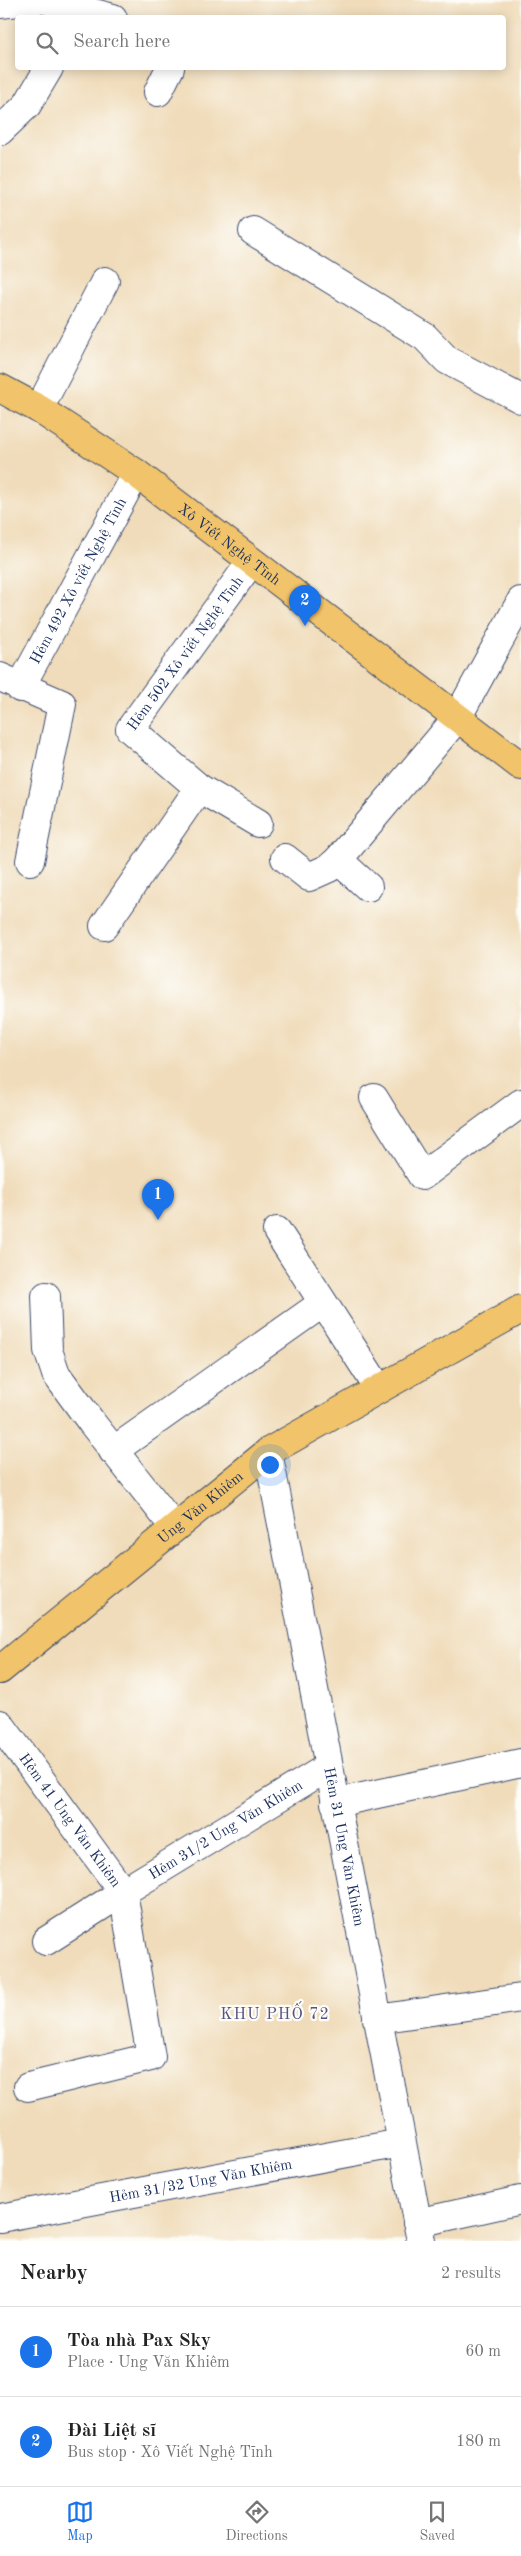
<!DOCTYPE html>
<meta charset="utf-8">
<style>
:root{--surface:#fff;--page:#f6f6f6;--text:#222;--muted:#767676;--line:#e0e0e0;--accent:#1a73e8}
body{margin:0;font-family:"Old Standard TT",serif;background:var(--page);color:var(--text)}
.you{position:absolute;left:269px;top:1464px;width:18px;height:18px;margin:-12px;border:4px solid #fff;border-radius:50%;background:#1a73e8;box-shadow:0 0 0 8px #1a73e833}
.badge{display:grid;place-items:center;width:32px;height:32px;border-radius:50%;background:var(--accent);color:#fff;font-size:16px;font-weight:700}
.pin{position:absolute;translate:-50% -41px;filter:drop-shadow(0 1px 2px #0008)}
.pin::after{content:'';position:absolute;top:26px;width:18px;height:15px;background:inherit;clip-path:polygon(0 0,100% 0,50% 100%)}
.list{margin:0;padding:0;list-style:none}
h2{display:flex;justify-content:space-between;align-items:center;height:65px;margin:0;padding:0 20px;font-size:21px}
h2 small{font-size:16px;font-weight:400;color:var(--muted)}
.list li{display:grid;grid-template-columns:32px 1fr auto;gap:15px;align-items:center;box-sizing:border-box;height:90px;padding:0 20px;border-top:1px solid var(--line)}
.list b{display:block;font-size:19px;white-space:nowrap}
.list p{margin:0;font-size:16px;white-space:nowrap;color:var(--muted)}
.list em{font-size:16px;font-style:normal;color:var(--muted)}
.icon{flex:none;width:28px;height:28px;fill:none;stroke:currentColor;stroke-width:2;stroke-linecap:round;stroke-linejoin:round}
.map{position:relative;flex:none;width:521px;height:2241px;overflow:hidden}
.search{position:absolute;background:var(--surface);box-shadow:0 2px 12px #0003;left:15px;right:15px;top:15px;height:55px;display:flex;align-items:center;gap:12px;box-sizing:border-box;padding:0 18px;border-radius:5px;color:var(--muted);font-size:19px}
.sheet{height:245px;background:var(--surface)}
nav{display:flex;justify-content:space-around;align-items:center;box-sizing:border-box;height:70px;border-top:1px solid var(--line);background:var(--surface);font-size:14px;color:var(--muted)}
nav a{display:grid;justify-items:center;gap:2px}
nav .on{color:var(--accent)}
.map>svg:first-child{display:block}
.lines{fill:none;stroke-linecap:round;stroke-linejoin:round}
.minor-casing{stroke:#3b496c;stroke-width:30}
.major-casing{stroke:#3b496c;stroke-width:30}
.minor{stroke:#fff;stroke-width:28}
.major{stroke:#f1c36a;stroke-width:28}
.labels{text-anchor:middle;stroke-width:4.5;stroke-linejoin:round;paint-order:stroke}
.street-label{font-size:15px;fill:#1b2f5e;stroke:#fdfcf7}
.neighbourhood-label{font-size:16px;letter-spacing:1px;fill:#555383;stroke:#fdfcf7}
</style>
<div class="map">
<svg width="521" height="2241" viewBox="0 0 521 2241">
<rect width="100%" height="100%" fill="#fdfcf7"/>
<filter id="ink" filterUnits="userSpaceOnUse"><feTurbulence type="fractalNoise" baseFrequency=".02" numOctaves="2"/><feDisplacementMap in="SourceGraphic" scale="10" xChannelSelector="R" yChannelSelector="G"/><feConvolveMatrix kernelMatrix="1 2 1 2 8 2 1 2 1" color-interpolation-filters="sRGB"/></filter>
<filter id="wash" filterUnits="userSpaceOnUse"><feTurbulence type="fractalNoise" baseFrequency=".0096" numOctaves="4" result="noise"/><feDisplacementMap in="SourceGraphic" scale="20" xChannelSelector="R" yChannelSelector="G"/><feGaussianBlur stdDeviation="1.12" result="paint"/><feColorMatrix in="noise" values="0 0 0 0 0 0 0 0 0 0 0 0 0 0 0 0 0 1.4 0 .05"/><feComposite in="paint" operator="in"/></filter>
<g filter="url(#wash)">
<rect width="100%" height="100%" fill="#f0dcba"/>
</g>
<g filter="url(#ink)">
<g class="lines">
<defs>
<g id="minor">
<path d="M44 0 113 18"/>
<path d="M0 4 39 0"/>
<path d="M158 92 170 68"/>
<path d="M0 131 27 105 49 68"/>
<path d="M253 231 425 337 447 360 521 399"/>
<path d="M39 409 105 281"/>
<path d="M0 677 62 704 30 861"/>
<path id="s1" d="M20 688 136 473"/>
<path d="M199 788 258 823"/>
<path d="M285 858 309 877 329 868 338 860"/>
<path d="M368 887 338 860 457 718 521 601"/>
<path id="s2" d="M104 926 199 788 130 729 251 562"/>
<path d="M374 1098 422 1176 521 1103"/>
<path d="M277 1231 379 1389"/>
<path d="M46 1296 48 1350 56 1374 92 1423 174 1527"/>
<path d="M113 1451 323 1303"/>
<path id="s3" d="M268 1452 421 2241"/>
<path id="s4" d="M0 1724 123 1892 46 1941"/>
<path d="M335 1803 521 1763"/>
<path d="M377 2019 521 1998"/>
<path id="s5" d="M28 2087 151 2057 123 1892 328 1767"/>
<path id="s6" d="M0 2218 401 2143"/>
<path d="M417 2223 521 2200"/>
</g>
<g id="major">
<path id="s7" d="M0 388 39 409 136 473 521 766"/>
<path id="s8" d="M0 1670 268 1452 521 1309"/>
</g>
</defs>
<use href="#minor" class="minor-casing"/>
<use href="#major" class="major-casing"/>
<use href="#minor" class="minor"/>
<use href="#major" class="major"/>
</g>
</g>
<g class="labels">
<g class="street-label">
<text dy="5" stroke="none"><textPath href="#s7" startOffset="278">Xô Viết Nghệ Tĩnh</textPath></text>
<text dy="5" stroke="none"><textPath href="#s1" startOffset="122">Hẻm 492 Xô viết Nghệ Tĩnh</textPath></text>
<text dy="5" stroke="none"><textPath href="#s2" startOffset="352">Hẻm 502 Xô viết Nghệ Tĩnh</textPath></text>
<text dy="5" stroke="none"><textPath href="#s8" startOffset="258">Ung Văn Khiêm</textPath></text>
<text dy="5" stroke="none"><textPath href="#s4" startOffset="119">Hẻm 41 Ung Văn Khiêm</textPath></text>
<text dy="5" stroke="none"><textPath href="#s5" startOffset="414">Hẻm 31/2 Ung Văn Khiêm</textPath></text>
<text dy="5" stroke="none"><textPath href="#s3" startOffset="402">Hẻm 31 Ung Văn Khiêm</textPath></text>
<text dy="5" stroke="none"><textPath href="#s6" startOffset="204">Hẻm 31/32 Ung Văn Khiêm</textPath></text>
</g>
<g class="neighbourhood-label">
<text x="275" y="2019">KHU PHỐ 72</text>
</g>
</g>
</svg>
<div class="you"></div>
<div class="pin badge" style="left:158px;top:1220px">1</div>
<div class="pin badge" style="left:305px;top:626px">2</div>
<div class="search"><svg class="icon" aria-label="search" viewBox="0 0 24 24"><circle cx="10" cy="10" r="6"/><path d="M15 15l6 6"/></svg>Search here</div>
</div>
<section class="sheet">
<h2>Nearby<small>2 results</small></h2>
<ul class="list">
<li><span class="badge">1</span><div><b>Tòa nhà Pax Sky</b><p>Place · Ung Văn Khiêm</p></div><em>60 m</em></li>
<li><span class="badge">2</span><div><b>Đài Liệt sĩ</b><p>Bus stop · Xô Viết Nghệ Tĩnh</p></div><em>180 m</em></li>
</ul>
</section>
<nav>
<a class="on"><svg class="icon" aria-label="map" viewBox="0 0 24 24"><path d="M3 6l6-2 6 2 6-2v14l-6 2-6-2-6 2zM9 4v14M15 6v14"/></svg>Map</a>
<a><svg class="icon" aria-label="directions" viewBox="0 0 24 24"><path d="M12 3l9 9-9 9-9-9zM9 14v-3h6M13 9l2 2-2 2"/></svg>Directions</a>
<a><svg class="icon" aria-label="saved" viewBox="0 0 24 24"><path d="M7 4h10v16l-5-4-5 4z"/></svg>Saved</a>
</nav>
